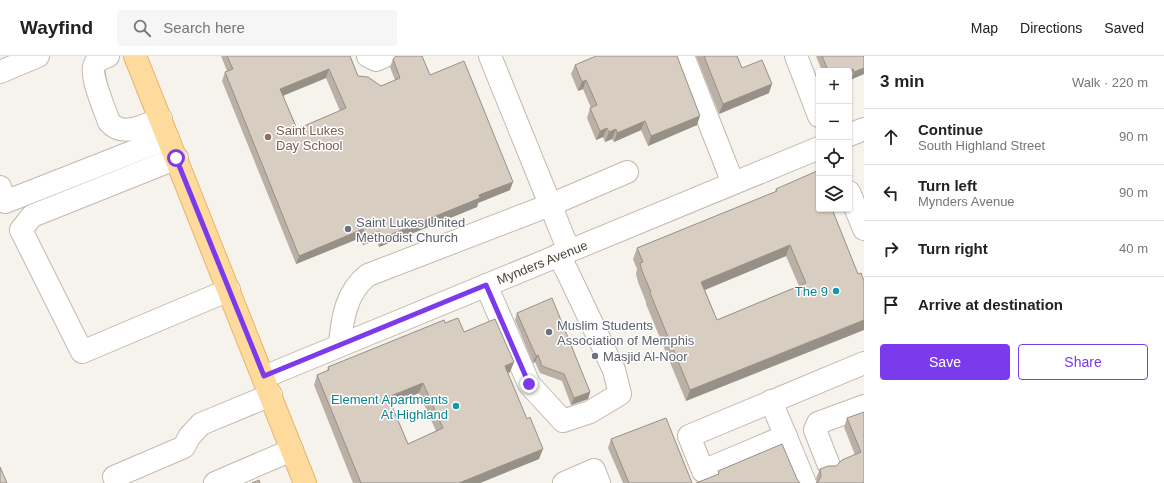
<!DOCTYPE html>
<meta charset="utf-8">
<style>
:root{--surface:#fff;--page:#f6f6f6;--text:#222;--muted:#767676;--line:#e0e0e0;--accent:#7c3aed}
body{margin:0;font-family:Arial,sans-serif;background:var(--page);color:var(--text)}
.controls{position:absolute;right:12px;top:12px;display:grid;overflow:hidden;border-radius:4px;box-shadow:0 1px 3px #0004}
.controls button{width:36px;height:36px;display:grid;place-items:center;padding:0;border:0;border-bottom:1px solid var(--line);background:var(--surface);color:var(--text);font:20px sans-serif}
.stop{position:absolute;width:12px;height:12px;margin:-9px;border:3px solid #7c3aed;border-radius:50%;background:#fff}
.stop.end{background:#7c3aed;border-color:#fff;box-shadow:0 1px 4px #0008}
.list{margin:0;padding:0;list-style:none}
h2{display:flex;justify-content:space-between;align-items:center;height:52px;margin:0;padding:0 16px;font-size:17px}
h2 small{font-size:13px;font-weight:400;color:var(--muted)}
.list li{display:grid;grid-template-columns:26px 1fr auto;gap:12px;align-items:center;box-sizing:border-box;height:56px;padding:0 16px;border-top:1px solid var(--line)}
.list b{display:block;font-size:15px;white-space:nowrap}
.list p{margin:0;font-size:13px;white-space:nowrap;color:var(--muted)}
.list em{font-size:13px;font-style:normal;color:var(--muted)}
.actions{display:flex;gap:8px;padding:12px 16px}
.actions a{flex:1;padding:9px 0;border:1px solid var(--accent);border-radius:4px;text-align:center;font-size:14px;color:var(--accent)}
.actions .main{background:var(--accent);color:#fff}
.icon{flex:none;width:22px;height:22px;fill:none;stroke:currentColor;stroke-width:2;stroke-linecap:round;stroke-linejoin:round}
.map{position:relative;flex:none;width:864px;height:427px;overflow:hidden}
header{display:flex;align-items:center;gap:24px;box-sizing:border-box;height:56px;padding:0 20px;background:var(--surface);border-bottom:1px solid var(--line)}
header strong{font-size:19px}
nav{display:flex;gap:22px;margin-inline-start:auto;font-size:14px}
.search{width:280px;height:36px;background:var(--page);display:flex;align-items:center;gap:10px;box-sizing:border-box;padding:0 14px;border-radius:4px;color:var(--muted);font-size:15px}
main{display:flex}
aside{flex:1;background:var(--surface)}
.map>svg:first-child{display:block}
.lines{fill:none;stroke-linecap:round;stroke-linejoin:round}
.minor-casing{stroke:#c2b9ae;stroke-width:24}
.major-casing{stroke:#e5b56b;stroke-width:24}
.minor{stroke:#fff;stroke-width:22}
.major{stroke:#feda9d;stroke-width:22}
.wall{fill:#bab0a6;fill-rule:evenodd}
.shaded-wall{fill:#979087}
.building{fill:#d8cdc1;stroke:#979087;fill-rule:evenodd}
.route{stroke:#7c3aed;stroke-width:5}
.education-dot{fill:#8d6e63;stroke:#fff;stroke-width:1.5}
.worship-dot{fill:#6b7280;stroke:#fff;stroke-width:1.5}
.culture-dot{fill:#0f9aa8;stroke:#fff;stroke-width:1.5}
.labels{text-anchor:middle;stroke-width:3;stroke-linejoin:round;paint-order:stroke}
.education-label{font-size:13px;fill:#785e54;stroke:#fff;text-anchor:start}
.worship-label{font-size:13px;fill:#5b616d;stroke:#fff;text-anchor:start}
.street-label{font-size:13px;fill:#4b4239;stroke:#fff}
.culture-label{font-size:13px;fill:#0d838f;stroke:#fff;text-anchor:end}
</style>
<header>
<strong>Wayfind</strong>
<div class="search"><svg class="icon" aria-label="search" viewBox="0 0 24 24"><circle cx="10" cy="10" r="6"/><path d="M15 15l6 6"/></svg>Search here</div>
<nav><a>Map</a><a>Directions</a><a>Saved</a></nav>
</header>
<main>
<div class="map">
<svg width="864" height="427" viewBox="0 0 864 427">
<rect width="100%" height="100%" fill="#f6f2ec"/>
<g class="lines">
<defs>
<g id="minor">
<path d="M108 0C103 2 97 4 95 8 89 18 105 54 109 66 123 82 144 69 161 63"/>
<path d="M368 0 376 4 385 0"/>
<path d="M490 0 569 195"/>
<path d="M683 0 733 127"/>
<path d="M796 0 819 60"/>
<path d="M0 16 38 0"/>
<path d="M849 79 864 73"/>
<path d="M177 102 32 160 21 174 82 296 229 234"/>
<path d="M0 131 5 146 168 82"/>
<path d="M849 136 864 173"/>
<path d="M486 229 529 328 563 365 590 356 620 338 614 314 567 215 558 199"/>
<path d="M340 289C342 263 346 236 368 219L550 149 627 116"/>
<path d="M264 321 819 92"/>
<path d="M771 345 805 427"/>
<path d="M786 380 703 415 689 380 864 307"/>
<path d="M828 407 815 374 818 367 864 350"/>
<path d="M114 421 184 391 189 381 201 368 271 339"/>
<path d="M215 427 292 394"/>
<path d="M564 427 594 414 599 427"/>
</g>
<path id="major" d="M135 0 305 427"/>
</defs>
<use href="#minor" class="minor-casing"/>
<use href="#major" class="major-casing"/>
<use href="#minor" class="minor"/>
<use href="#major" class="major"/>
</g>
<g class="wall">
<path d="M221 0H350L358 20 381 30 395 24 390 11 393 3 430 19 510 134 478 147 477 151 379 191 376 184 363 189 360 182 296 208 222 25 225 16 227 15ZM326 22 340 55 297 73 283 40Z"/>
<path d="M696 0H737L742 12 769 37 719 58Z"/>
<path d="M816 0H864V18L852 23 849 15H822Z"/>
<path d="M575 9 697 69 648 90 641 74 614 86 612 83 605 86 603 81 596 84 587 62 590 52H591L583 33 578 35 571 18Z"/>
<path d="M776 133 858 218 686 345 646 248V246L638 226 636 218 637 213 633 203 637 192 775 136ZM786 200 799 230 717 264 705 234Z"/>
<path d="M517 257 590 336 588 343 571 349 562 325 540 317 535 306 533 307 515 264Z"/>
<path d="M445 267 464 276 514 306 510 316 508 317 539 403 480 427H353L314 329 317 319 327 315 328 311ZM419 337 436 375 408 388 391 348Z"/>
<path d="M864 356V427L817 426 816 422 820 413 836 410 855 399 844 371 847 362Z"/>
<path d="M611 383 692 427H623L608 392Z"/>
</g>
<g class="shaded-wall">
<path d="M833 12 832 15H827L828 14Z"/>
<path d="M864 12V18L852 23 854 16Z"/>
<path d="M329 13 326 22 277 42 280 33Z"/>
<path d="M853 13 851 20H849V15H848Z"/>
<path d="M586 24 583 33 578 35 582 26Z"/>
<path d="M772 28 769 37 719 58 723 48Z"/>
<path d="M700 60 697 69 648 90 651 80Z"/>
<path d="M645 65 641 74 614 86 617 77Z"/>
<path d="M607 72 603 81 596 84 600 75Z"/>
<path d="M616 73 612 83 605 86 609 76Z"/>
<path d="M513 126 510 134 478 147 477 151 379 191 382 182 479 139Z"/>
<path d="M363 173 360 182 296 208 299 200Z"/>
<path d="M380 175 376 184 363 189 366 180Z"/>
<path d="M790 189 786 200 697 237 701 226Z"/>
<path d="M864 264V274L686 345 690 334Z"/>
<path d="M538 299 535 306 533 307 536 300Z"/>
<path d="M514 306 510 316 501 320 505 310Z"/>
<path d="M423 327 419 337 385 351 388 341Z"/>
<path d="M590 336 588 343 571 349 574 342Z"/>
<path d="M543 393 539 403 480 427H459Z"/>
</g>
<g class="building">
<path d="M227 0H350L358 20 368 21 381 30 400 22 393 3 396 0H422L430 19 464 5 513 126 479 139 480 142 382 182 380 175 366 180 363 173 299 200 225 16 233 13ZM329 13 346 52 297 73 280 33Z"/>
<path d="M596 0H677L700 60 651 80 645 65 617 77 616 73 609 76 607 72 600 75 590 52 597 49 586 24 582 26 575 9Z"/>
<path d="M704 0H737L742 12 762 4 772 28 723 48Z"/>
<path d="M822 0H864V12L854 16 853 13 848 15H835L833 12 828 14Z"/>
<path d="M817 115 819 120V153H832L858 218 861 217 864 225V264L690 334 650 237 651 236 642 215 640 207 643 206 637 192 777 135 776 133ZM790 189 806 227 717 264 701 226Z"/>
<path d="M552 242 590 336 574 342 564 318 542 310 538 299 536 300 517 257Z"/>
<path d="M458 262 464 276 495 263 514 306 505 310 527 363 530 361 543 393 459 427H361L317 319 329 314 328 311 444 264 445 267ZM423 327 443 372 408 388 388 341Z"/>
<path d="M864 356V427H816L818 426 821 420 820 413 828 410H836L842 404 861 396 847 362Z"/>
<path d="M666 362 692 427H629L611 383Z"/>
<path d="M782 388 797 423 800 427H696L719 418 718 415Z"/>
<path d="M0 411 7 427H0Z"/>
<path d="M259 424 260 427H252Z"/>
</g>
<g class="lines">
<path class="route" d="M176 102 264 320 486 229 529 328"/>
</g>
<circle class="education-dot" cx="268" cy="81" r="4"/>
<g class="worship-dot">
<circle cx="348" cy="173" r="4"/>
<circle cx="549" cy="276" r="4"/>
<circle cx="595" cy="300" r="4"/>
</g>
<g class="culture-dot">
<circle cx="836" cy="235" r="4"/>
<circle cx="456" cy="350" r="4"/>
</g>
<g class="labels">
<g class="education-label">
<text x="276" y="79">Saint Lukes<tspan x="276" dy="15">Day School</tspan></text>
</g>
<g class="worship-label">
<text x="356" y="171">Saint Lukes United<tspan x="356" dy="15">Methodist Church</tspan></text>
<text x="557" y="274">Muslim Students<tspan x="557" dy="15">Association of Memphis</tspan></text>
<text x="603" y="305">Masjid Al-Noor</text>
</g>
<g class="street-label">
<text transform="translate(542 206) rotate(-22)" y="5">Mynders Avenue</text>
</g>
<g class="culture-label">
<text x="828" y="240">The 9</text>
<text x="448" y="348">Element Apartments<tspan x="448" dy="15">At Highland</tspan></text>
</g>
</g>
</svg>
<div class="controls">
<button>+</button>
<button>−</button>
<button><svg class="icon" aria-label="locate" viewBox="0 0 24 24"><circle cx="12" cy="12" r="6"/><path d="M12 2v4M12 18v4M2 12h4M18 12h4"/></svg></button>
<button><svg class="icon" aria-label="layers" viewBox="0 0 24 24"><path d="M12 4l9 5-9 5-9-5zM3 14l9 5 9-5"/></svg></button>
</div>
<div class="stop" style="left:176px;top:102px"></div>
<div class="stop end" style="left:529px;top:328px"></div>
</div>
<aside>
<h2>3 min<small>Walk · 220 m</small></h2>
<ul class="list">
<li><svg class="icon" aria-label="ahead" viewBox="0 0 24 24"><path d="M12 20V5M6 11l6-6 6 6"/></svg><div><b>Continue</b><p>South Highland Street</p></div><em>90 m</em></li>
<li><svg class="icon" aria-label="left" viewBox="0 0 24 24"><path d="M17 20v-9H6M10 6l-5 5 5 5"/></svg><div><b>Turn left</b><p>Mynders Avenue</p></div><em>90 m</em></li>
<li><svg class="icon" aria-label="right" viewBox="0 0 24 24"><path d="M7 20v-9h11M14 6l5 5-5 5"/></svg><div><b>Turn right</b></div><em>40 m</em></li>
<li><svg class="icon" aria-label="arrive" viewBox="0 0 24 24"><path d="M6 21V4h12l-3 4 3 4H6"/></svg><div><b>Arrive at destination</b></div></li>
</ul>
<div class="actions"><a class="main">Save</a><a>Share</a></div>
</aside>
</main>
